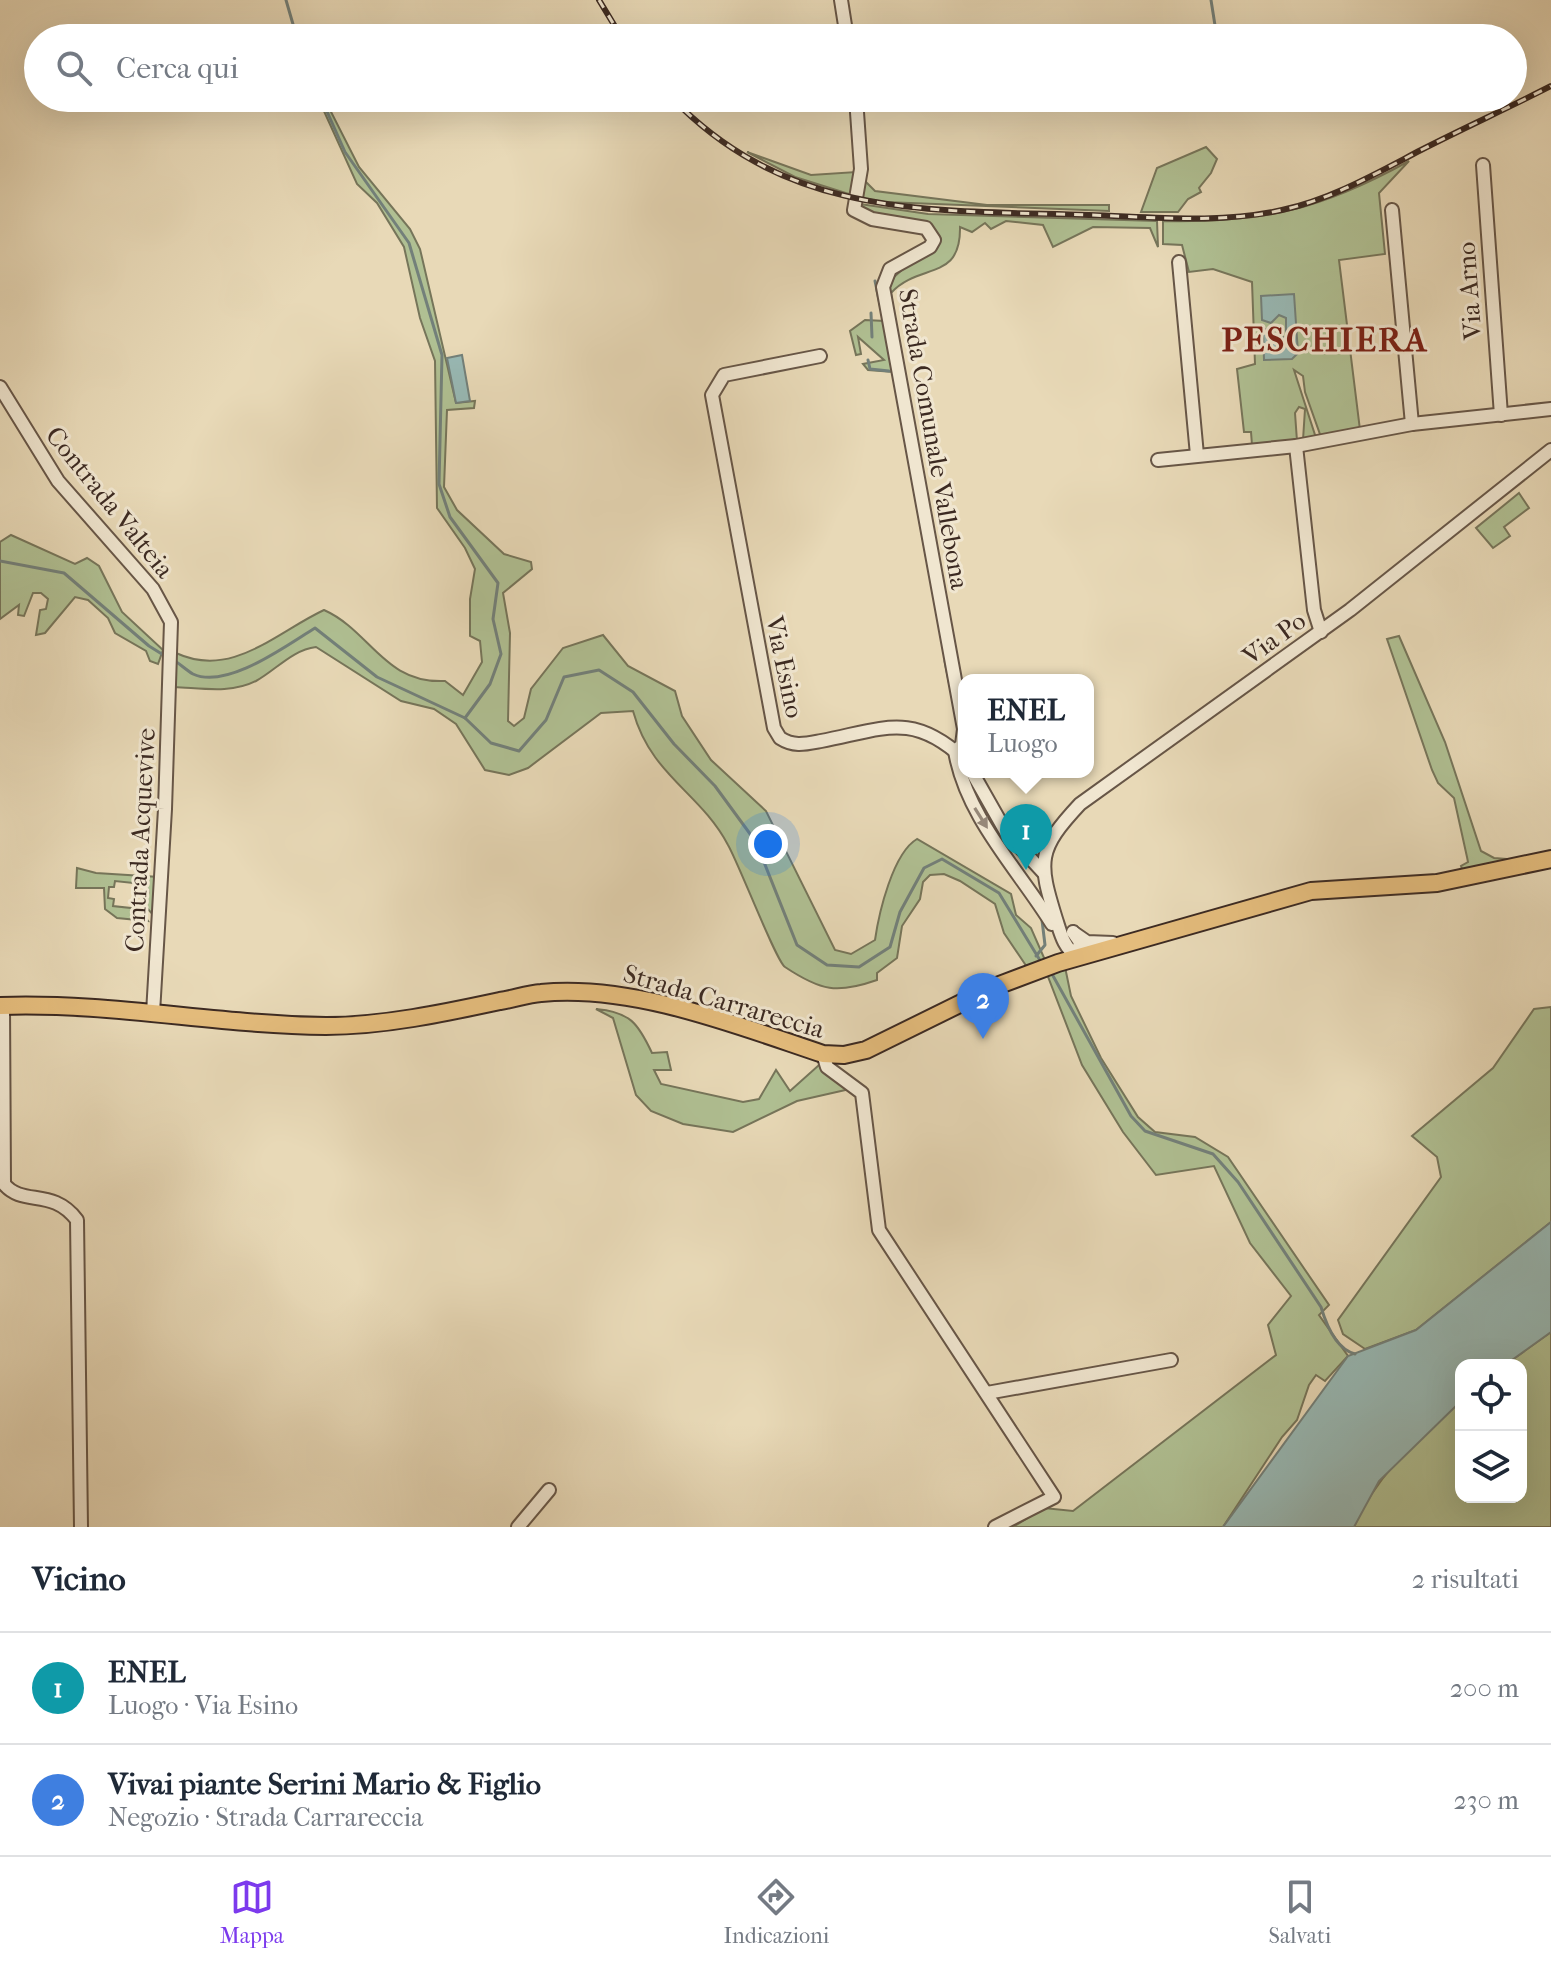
<!DOCTYPE html>
<html lang="it">
<meta charset="utf-8">
<style>
:root{--surface:#fff;--page:#f2f2f3;--text:#1f2937;--muted:#747a83;--line:#e0e1e3;--accent:#7c3aed}
body{margin:0;font-family:"IM FELL French Canon",serif;background:var(--page);color:var(--text)}
.controls{position:absolute;right:24px;bottom:24px;display:grid;overflow:hidden;border-radius:16px;box-shadow:0 8px 32px #0002}
.controls button{width:72px;height:72px;display:grid;place-items:center;padding:0;border:0;border-bottom:2px solid var(--line);background:var(--surface);color:var(--text);font:40px sans-serif}
.you{position:absolute;left:768px;top:844px;width:28px;height:28px;margin:-20px;border:6px solid #fff;border-radius:50%;background:#1a73e8;box-shadow:0 0 0 12px #1a73e833}
.badge{display:grid;place-items:center;width:52px;height:52px;border-radius:50%;background:var(--accent);color:#fff;font-size:26px;font-weight:700}
.pin{position:absolute;translate:-50% -66px;filter:drop-shadow(0 2px 4px #0008)}
.pin::after{content:'';position:absolute;top:42px;width:28px;height:24px;background:inherit;clip-path:polygon(0 0,100% 0,50% 100%)}
.popup{position:absolute;left:958px;top:674px;width:136px;height:104px;box-sizing:border-box;display:grid;place-content:center;border-radius:16px;background:var(--surface);filter:drop-shadow(0 2px 6px #0005);font-size:26px;white-space:nowrap;color:var(--muted)}
.popup b{font-size:30px;color:var(--text)}
.popup::after{content:'';position:absolute;left:50%;top:100%;margin-left:-16px;border:16px solid transparent;border-top-color:var(--surface)}
.list{margin:0;padding:0;list-style:none}
h2{display:flex;justify-content:space-between;align-items:center;height:104px;margin:0;padding:0 32px;font-size:34px}
h2 small{font-size:26px;font-weight:400;color:var(--muted)}
.list li{display:grid;grid-template-columns:52px 1fr auto;gap:24px;align-items:center;box-sizing:border-box;height:112px;padding:0 32px;border-top:2px solid var(--line)}
.list b{display:block;font-size:30px;white-space:nowrap}
.list p{margin:0;font-size:26px;white-space:nowrap;color:var(--muted)}
.list em{font-size:26px;font-style:normal;color:var(--muted)}
.icon{flex:none;width:44px;height:44px;fill:none;stroke:currentColor;stroke-width:2;stroke-linecap:round;stroke-linejoin:round}
.map{position:relative;flex:none;width:1551px;height:1527px;overflow:hidden}
.search{position:absolute;background:var(--surface);box-shadow:0 8px 32px #0002;left:24px;right:24px;top:24px;height:88px;display:flex;align-items:center;gap:20px;box-sizing:border-box;padding:0 28px;border-radius:44px;color:var(--muted);font-size:30px}
.sheet{height:328px;background:var(--surface)}
nav{display:flex;justify-content:space-around;align-items:center;box-sizing:border-box;height:112px;border-top:2px solid var(--line);background:var(--surface);font-size:22px;color:var(--muted)}
nav a{display:grid;justify-items:center;gap:4px}
nav .on{color:var(--accent)}
.map>svg:first-child{display:block}
.green{fill:#b0c093;stroke:#76755a;stroke-width:2}
.water{fill:#98b9b5;stroke:#73807a;stroke-width:2}
.lines{fill:none;stroke-linecap:round;stroke-linejoin:round}
.stream{stroke:#73807a;stroke-width:3}
.minor-casing{stroke:#675647;stroke-width:16}
.major-casing{stroke:#3c2a22;stroke-width:20}
.minor{stroke:#f0e6d0;stroke-width:12}
.major{stroke:#e4bc7c;stroke-width:16}
.rail-casing{stroke:#3c2a22;stroke-width:6}
.rail{stroke:#f0e6d0;stroke-width:3;stroke-dasharray:9;stroke-linecap:butt}
.oneway{fill:#968879}
.labels{text-anchor:middle;stroke-width:6;stroke-linejoin:round;paint-order:stroke}
.street-label{font-size:26px;fill:#3c2a22;stroke:#f0e6d0}
.district-label{font-size:34px;font-weight:bold;letter-spacing:2px;fill:#7a1f14;stroke:#f0e6d0}
</style>
<div class="map">
<svg width="1551" height="1527" viewBox="0 0 1551 1527">
<rect width="100%" height="100%" fill="#e8d9b7"/>
<filter id="stains"><feTurbulence type="fractalNoise" baseFrequency=".0025" numOctaves="4"/><feColorMatrix values="0 0 0 0 .2 0 0 0 0 .09 0 0 0 0 .02 0 0 0 .5 -.17"/></filter>
<radialGradient id="worn" r=".72"><stop offset=".6" stop-color="#630" stop-opacity="0"/><stop offset="1" stop-color="#630" stop-opacity=".3"/></radialGradient>
<g class="green">
<path d="M318 98H324L359 167 410 229 420 249 456 403 475 401 474 408 447 410 444 487 457 510 504 554 531 562 532 569 503 593 510 633 508 721 514 726 524 718 531 689 563 648 603 635 628 666 675 691 682 716 711 760 766 811 835 950 851 954 875 940C879 912 893 853 917 839L1011 894 1016 915 1031 928 1045 960 1027 967 1004 933 995 904 960 881 944 874 930 875 923 882 920 899 902 926 897 958 877 973V980C837 994 821 991 785 967 776 961 739 864 728 845 700 792 651 776 633 711L601 713 528 768 509 775 485 770 456 724 434 709 401 701 316 647C292 650 276 670 256 681 231 694 201 688 174 687L176 653C232 679 275 633 324 610 371 631 384 684 445 681L463 695 482 662 480 641 470 636V599L475 569 465 548 437 508 435 361 420 318 404 247 377 203 357 184Z"/>
<path d="M1206 147 1217 159 1211 173 1199 188 1201 192 1188 199 1178 212H1141L1157 168Z"/>
<path d="M747 152 811 175 856 172 852 195 795 177Z"/>
<path d="M1409 161 1379 193 1385 254 1339 260 1360 430 1321 437 1305 392 1303 376 1294 370 1316 438 1303 440 1305 409 1299 407 1295 413 1297 441 1252 445 1251 432H1244L1237 369 1255 364 1252 282 1213 269 1189 272 1182 245 1163 244V221C1264 223 1320 210 1409 161Z"/>
<path d="M865 181 875 191 987 205H1109V211L885 202 860 198Z"/>
<path d="M860 204 928 214 1157 221 1158 247 1150 228 1093 227 1053 247 1043 225 1006 221 991 229 985 223 972 232 960 227C961 282 920 262 891 293L895 324 888 292 894 277 939 237 862 210Z"/>
<path d="M865 320 885 321 893 372 868 370 863 364 884 360 858 337 861 354 856 355 850 331Z"/>
<path d="M1519 493 1529 508 1504 527 1510 536 1493 548 1476 528Z"/>
<path d="M11 535 75 564 87 558 99 566 122 612 163 650 158 664 150 661 146 651 115 633 108 618 88 600 75 597 45 633 36 635 40 610 46 609 48 599 41 593H33L24 616 18 615 19 605 0 619V542Z"/>
<path d="M1399 636 1445 742 1481 851 1494 858 1520 860 1464 874 1461 866 1468 862 1467 857 1454 798 1438 783 1432 770 1387 639Z"/>
<path d="M77 868 96 873 159 877 157 919 145 906 149 891 143 884 115 881 114 887H109L108 898 114 899 113 906 140 909 148 921 117 918 105 909 104 888H76Z"/>
<path d="M1065 967 1071 996 1101 1058 1138 1117 1155 1132 1195 1137 1228 1157 1329 1305 1319 1315 1348 1356 1325 1381 1316 1375 1309 1385 1297 1420 1282 1437 1223 1527H1013L1044 1508 1073 1511 1276 1355 1268 1325 1291 1296 1250 1243 1214 1166 1156 1175 1123 1132 1082 1065 1047 974Z"/>
<path d="M1551 1007V1222L1416 1330 1365 1349 1343 1334 1338 1320 1441 1177 1437 1157 1412 1136 1493 1068 1534 1009Z"/>
<path d="M596 1009C630 1012 638 1023 652 1053L667 1052 671 1070H654L661 1084 743 1102 759 1099 776 1070 790 1091 819 1065 850 1089 797 1101 733 1132 683 1124 651 1111 636 1095 613 1018Z"/>
<path d="M1551 1332V1527H1354C1376 1474 1419 1438 1461 1400V1497H1521V1365H1505Z"/>
</g>
<g class="water">
<path d="M1294 294 1298 353 1292 359 1264 360 1263 329H1274V338L1286 337V318L1279 315 1271 323 1262 320 1261 296Z"/>
<path d="M462 355 470 401 456 403 447 358Z"/>
<path d="M1551 1222V1332L1505 1365H1461V1401L1379 1481 1354 1527H1223L1348 1356 1416 1330Z"/>
</g>
<g class="lines">
<g class="stream">
<path d="M286 0 297 38"/>
<path d="M1211 0 1217 38"/>
<path d="M321 98 345 152 409 243 442 355 439 484 450 517 498 583 493 619 501 654 490 684 465 718 491 743 519 751 546 720 564 677 599 670 633 692 674 744 715 786 756 842 797 945 827 965 859 967 890 947 900 912 924 868 942 859 999 893 1041 962"/>
<path d="M875 281 881 309"/>
<path d="M871 313 872 337"/>
<path d="M884 323 927 560"/>
<path d="M868 360 870 369 889 371"/>
<path d="M0 561 64 573 149 646 165 656"/>
<path d="M172 659C179 663 186 670 193 674 227 690 287 645 315 628L377 677 465 718"/>
<path d="M945 661 950 686"/>
<path d="M1036 956 1045 945 1042 920"/>
<path d="M1052 974 1131 1116 1145 1131 1213 1154 1238 1182 1321 1307C1326 1324 1336 1349 1355 1354"/>
</g>
<defs>
<g id="minor">
<path d="M841 0 847 38"/>
<path d="M856 98 861 169 854 210 872 219 926 228 934 240 930 247 890 269 883 287 964 729 962 745 955 751"/>
<path d="M1483 165 1501 415"/>
<path d="M1392 210 1412 424"/>
<path d="M1179 262 1197 455"/>
<path d="M820 356 724 375 712 395 774 728 780 738C794 747 805 744 821 741 884 729 912 711 964 759"/>
<path d="M0 387 58 481 153 589 171 622 165 809 153 1013"/>
<path d="M1296 446 1314 610 1321 632"/>
<path d="M1158 460 1296 446 1412 424 1551 409"/>
<path d="M955 751C966 817 1018 869 1052 924"/>
<path d="M972 772 1006 832 1043 872"/>
<path d="M1073 932 1080 942 1077 957C1063 946 1061 934 1056 919 1038 861 1037 850 1080 804L1350 610 1551 450"/>
<path d="M1074 933 1087 942 1113 943"/>
<path d="M3 1006 4 1184C23 1207 52 1187 77 1220L81 1527"/>
<path d="M823 1054 827 1067 862 1093 879 1230 1054 1497 995 1527"/>
<path d="M987 1393 1171 1360"/>
<path d="M518 1527 549 1490"/>
</g>
<path id="major" d="M0 1006C110 1002 217 1025 326 1026 383 1026 444 1013 500 1001 514 999 527 994 541 993 633 984 736 1025 823 1054L844 1055 866 1050 994 987 1058 963 1311 891 1437 883 1551 859"/>
</defs>
<use href="#minor" class="minor-casing"/>
<use href="#major" class="major-casing"/>
<use href="#minor" class="minor"/>
<use href="#major" class="major"/>
<defs>
<g id="rail">
<path d="M599 0 622 38"/>
<path d="M672 98C790 220 933 210 1089 215 1153 217 1220 224 1282 210 1332 199 1377 173 1421 150 1464 128 1508 108 1551 86"/>
</g>
</defs>
<use href="#rail" class="rail-casing"/>
<use href="#rail" class="rail"/>
</g>
<defs><path id="oneway-solid" d="M-6-.8H1V-3.2L6.5 0L1 3.2V.8H-6Z" transform="scale(2)"/></defs>
<use class="oneway" href="#oneway-solid" transform="translate(981 818) rotate(58)"/>
<g class="labels">
<g class="street-label">
<text transform="translate(1469 291) rotate(-94)" y="9">Via Arno</text>
<text transform="translate(934 439) rotate(80)" y="9">Strada Comunale Vallebona</text>
<text transform="translate(110 502) rotate(51)" y="9">Contrada Valteia</text>
<text transform="translate(1274 638) rotate(-36)" y="9">Via Po</text>
<text transform="translate(785 667) rotate(78)" y="9">Via Esino</text>
<text transform="translate(140 840) rotate(-87)" y="9">Contrada Acquevive</text>
<text transform="translate(724 1001) rotate(16)" y="9">Strada Carrareccia</text>
</g>
<g class="district-label">
<text x="1325" y="351">PESCHIERA</text>
</g>
</g>
<rect width="100%" height="100%" filter="url(#stains)"/>
<rect width="100%" height="100%" fill="url(#worn)"/>
</svg>
<div class="controls">
<button><svg class="icon" aria-label="locate" viewBox="0 0 24 24"><circle cx="12" cy="12" r="6"/><path d="M12 2v4M12 18v4M2 12h4M18 12h4"/></svg></button>
<button><svg class="icon" aria-label="layers" viewBox="0 0 24 24"><path d="M12 4l9 5-9 5-9-5zM3 14l9 5 9-5"/></svg></button>
</div>
<div class="you"></div>
<div class="pin badge" style="left:1026px;top:870px;background:#0f9aa8">1</div>
<div class="popup"><b>ENEL</b>Luogo</div>
<div class="pin badge" style="left:983px;top:1039px;background:#3f7fe0">2</div>
<div class="search"><svg class="icon" aria-label="search" viewBox="0 0 24 24"><circle cx="10" cy="10" r="6"/><path d="M15 15l6 6"/></svg>Cerca qui</div>
</div>
<section class="sheet">
<h2>Vicino<small>2 risultati</small></h2>
<ul class="list">
<li><span class="badge" style="background:#0f9aa8">1</span><div><b>ENEL</b><p>Luogo · Via Esino</p></div><em>200 m</em></li>
<li><span class="badge" style="background:#3f7fe0">2</span><div><b>Vivai piante Serini Mario &amp; Figlio</b><p>Negozio · Strada Carrareccia</p></div><em>230 m</em></li>
</ul>
</section>
<nav>
<a class="on"><svg class="icon" aria-label="map" viewBox="0 0 24 24"><path d="M3 6l6-2 6 2 6-2v14l-6 2-6-2-6 2zM9 4v14M15 6v14"/></svg>Mappa</a>
<a><svg class="icon" aria-label="directions" viewBox="0 0 24 24"><path d="M12 3l9 9-9 9-9-9zM9 14v-3h6M13 9l2 2-2 2"/></svg>Indicazioni</a>
<a><svg class="icon" aria-label="saved" viewBox="0 0 24 24"><path d="M7 4h10v16l-5-4-5 4z"/></svg>Salvati</a>
</nav>
